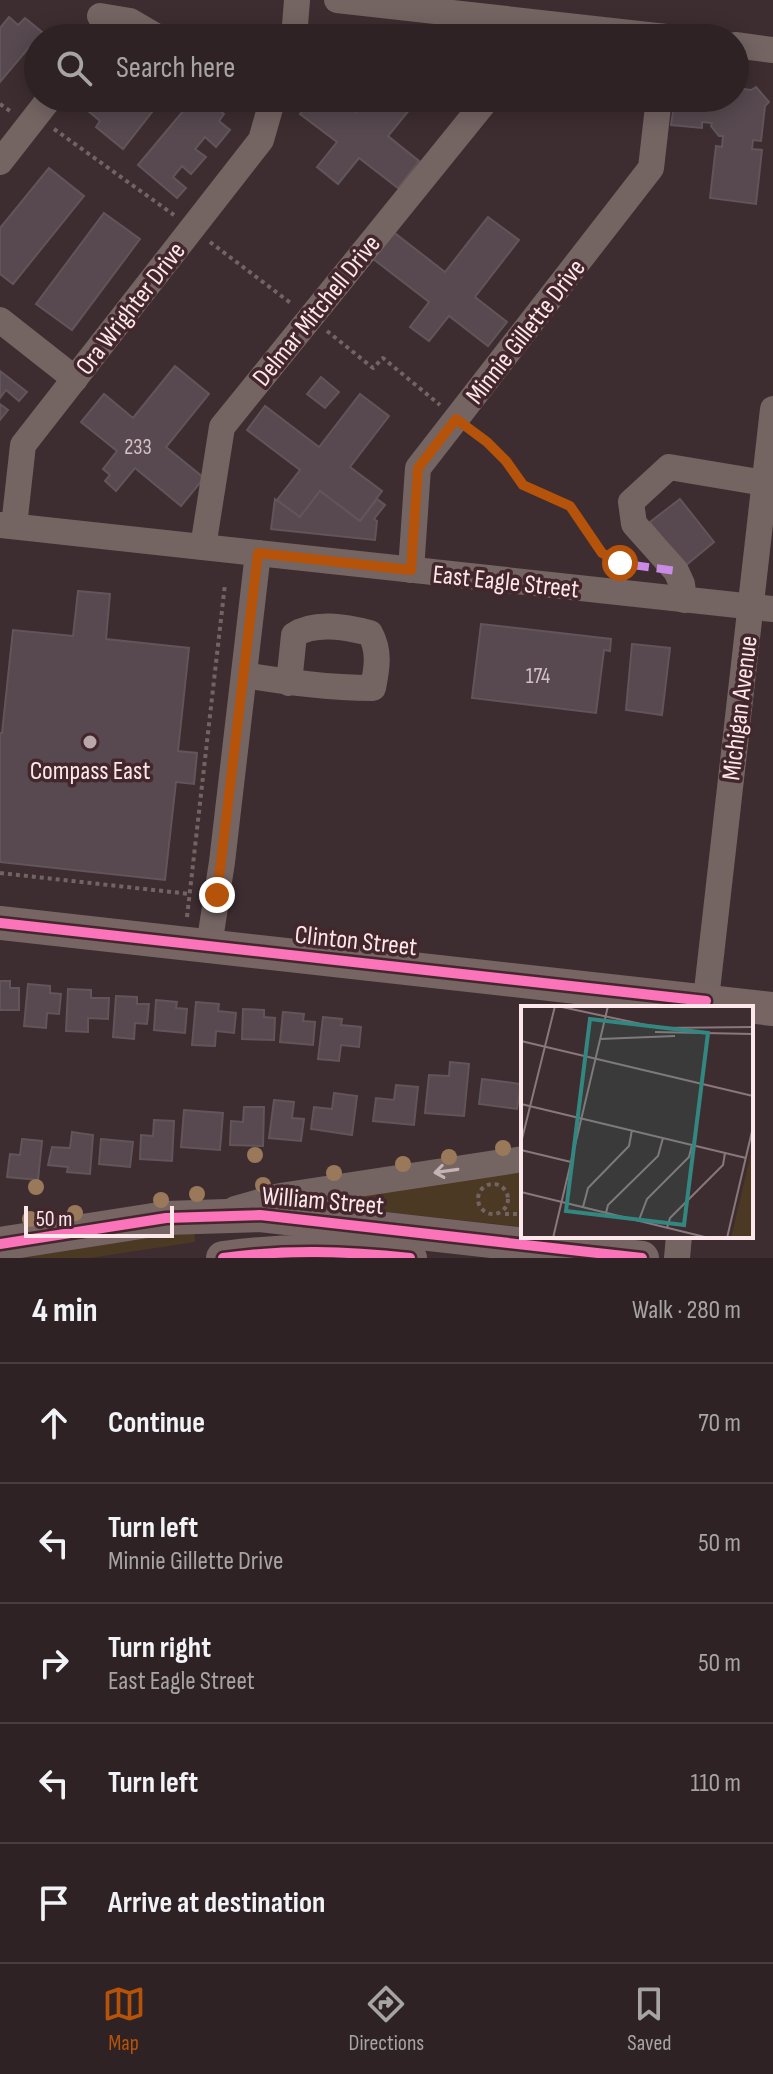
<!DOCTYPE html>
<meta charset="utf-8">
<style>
:root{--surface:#2e2224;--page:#3a2f31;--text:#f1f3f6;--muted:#a7a4a6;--line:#493f41;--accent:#b45309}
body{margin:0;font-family:"Sofia Sans Condensed",sans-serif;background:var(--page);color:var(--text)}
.scale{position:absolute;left:24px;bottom:20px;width:150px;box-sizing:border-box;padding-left:8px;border:4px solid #fce8eb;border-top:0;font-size:22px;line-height:28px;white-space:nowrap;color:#fce8eb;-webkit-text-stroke:6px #43272d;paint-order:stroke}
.stop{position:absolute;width:24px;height:24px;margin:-18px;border:6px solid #b45309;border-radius:50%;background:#fff}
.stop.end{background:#b45309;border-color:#fff;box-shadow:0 2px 8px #0008}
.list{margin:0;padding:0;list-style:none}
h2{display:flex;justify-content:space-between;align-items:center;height:104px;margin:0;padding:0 32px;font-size:34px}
h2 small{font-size:26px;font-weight:400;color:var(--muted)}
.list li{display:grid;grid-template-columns:52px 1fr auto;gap:24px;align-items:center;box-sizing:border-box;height:120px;padding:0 32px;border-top:2px solid var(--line)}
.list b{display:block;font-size:30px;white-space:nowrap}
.list p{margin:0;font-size:26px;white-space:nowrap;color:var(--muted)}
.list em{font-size:26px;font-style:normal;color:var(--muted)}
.icon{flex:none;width:44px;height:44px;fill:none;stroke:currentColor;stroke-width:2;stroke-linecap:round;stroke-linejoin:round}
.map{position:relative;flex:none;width:773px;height:1258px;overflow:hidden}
.search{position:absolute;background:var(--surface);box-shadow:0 4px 20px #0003;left:24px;right:24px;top:24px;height:88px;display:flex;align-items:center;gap:20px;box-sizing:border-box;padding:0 28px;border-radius:44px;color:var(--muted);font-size:30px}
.sheet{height:704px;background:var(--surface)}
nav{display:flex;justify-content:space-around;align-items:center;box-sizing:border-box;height:112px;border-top:2px solid var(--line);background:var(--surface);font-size:22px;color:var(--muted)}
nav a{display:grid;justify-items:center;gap:4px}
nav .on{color:var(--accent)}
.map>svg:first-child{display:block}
.green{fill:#4c3924}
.building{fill:#57494f;stroke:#61555a;stroke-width:2}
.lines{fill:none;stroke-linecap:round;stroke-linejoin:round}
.path{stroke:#716463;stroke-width:4;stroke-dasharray:4 4;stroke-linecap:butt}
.minor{stroke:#746563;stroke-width:26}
.major{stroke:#766563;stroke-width:34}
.quiet{stroke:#ca8be6;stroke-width:8;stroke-dasharray:16 8;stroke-linecap:butt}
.cycleway-casing{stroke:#43272d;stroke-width:15}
.cycleway{stroke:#fb73b8;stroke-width:10}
.tree{fill:#997959}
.oneway{stroke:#c6b4b5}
.route{stroke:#b45309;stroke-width:10}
.poi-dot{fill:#b9a7aa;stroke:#43272d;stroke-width:3}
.labels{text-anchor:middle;stroke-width:7;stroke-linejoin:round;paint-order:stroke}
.number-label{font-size:22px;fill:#d3c0c4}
.street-label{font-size:26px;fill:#fce8eb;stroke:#43272d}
.poi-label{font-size:26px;fill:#fce8eb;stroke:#43272d}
.inset-road{fill:none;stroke:#89787b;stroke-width:2}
.view{fill:#338781;fill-opacity:0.15;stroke:#338781;stroke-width:4}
.inset-edge{fill:none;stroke:#fce8eb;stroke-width:4}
</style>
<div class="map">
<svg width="773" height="1258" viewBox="0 0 773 1258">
<rect width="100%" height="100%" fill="#3d2d30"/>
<g class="green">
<path d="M523 1167V1227L323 1205 320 1201Z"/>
<path d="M194 1230 195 1242 90 1258H0Z"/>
</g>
<g class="building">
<path d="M9 17 18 25 25 18 42 32 0 82V28Z"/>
<path d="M756 87 769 102 765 106 761 141 753 140 752 149 762 150 756 204 710 198 716 146 722 147 723 136H719L711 126 712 123 702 122V128L671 125 675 98H735V88L751 90Z"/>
<path d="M99 98H109L115 103 119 98H163L123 149 96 127 100 121 88 111Z"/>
<path d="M194 98H204L224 114 219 121 230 130 216 147 205 137 195 149 206 157 191 174 182 166 173 177 186 188 177 198 138 165Z"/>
<path d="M313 98H338L356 112 368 98H419L388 136 419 161 398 188 359 158 338 184 317 167 337 142 300 114Z"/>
<path d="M49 168 84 196 13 284 0 274V228Z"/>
<path d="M104 213 140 239 72 330 36 304Z"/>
<path d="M488 217 519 240 475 297 507 322 488 346 449 316 429 341 410 327 429 302 372 258 392 231 445 272Z"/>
<path d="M175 366 209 394 166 447 204 478 181 506 135 468 116 491 105 481 110 475 103 469 117 451 81 422 104 394 133 418Z"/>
<path d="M0 371 27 392 19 401 6 390 0 398Z"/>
<path d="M321 377 339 392 325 408 307 394Z"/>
<path d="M360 394 389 416 350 467 382 491 360 521 320 491 300 517 277 500 300 470 247 430 265 406 319 447Z"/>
<path d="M0 404 8 410 0 420Z"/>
<path d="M320 491 360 521 377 499 385 505 374 519 377 521 375 540 271 529 275 499 300 517Z"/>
<path d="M680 499 714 542 685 566 650 522Z"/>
<path d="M78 591 110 594 106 639 189 648 178 751 197 753 194 784 176 782 165 880 0 862V733H2L13 630 73 636Z"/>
<path d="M481 624 611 639 610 651 604 650 596 713 472 698Z"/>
<path d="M632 644 670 648 662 715 626 710Z"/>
<path d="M0 981H10V988H19V1010H0Z"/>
<path d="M28 984 50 986V993L61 994 59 1014 47 1013 46 1028 24 1026Z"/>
<path d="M68 989 91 990V998H109L108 1019 88 1018V1032L66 1031Z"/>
<path d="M116 996 137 997V1004H149L147 1024 135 1023 134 1039 113 1037Z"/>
<path d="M156 1000 177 1002 176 1008 187 1009 185 1033 154 1030Z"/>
<path d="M196 1002 219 1004 218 1011 236 1013 234 1033 216 1031 215 1046 192 1045Z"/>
<path d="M243 1009 264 1010V1017L275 1018 274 1040 242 1039Z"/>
<path d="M283 1012 304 1014 303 1021 315 1022 313 1045 280 1042Z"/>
<path d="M323 1017 342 1019 341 1025 361 1027 359 1047 341 1045 339 1061 318 1059Z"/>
<path d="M450 1062 469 1064 464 1116 425 1113 429 1075 449 1076Z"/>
<path d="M482 1079 521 1084 517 1109 479 1104Z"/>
<path d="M396 1085 418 1087 414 1125 373 1121 376 1098 394 1100Z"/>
<path d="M334 1093 357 1096 352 1135 311 1129 314 1107 332 1109Z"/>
<path d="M274 1100 294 1102 292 1118 304 1119 301 1141 269 1138Z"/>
<path d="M244 1107H264L263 1146 230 1145 231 1121 243 1122Z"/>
<path d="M184 1110 223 1113 220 1150 181 1147Z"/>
<path d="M154 1120 174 1121 172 1161 140 1159 141 1135 153 1136Z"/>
<path d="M72 1132 93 1135 90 1174 67 1172 68 1167 48 1165 52 1147 70 1148Z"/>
<path d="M22 1139 42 1141 38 1180 7 1177 10 1154 20 1155Z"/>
<path d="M101 1139 133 1142 130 1167 99 1164Z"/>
</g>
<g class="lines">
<g class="path">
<path d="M0 104 13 113"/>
<path d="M54 129 174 215"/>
<path d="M210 242 292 304"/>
<path d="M327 331 373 368 383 358 440 405"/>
<path d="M472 431 506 461 523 485 570 506 602 553 620 563 633 565"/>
<path d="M0 873 190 894"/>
<path d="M187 917 225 584"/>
<circle cx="493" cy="1199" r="15"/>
<path d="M505 1214H523"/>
</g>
<g class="minor">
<path d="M337 0 675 38"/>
<path d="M100 16 130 21 159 38"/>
<path d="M294 38 297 0"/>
<path d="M735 45 773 50"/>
<path d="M0 162 50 98"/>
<path d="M0 320 75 379"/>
<path d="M0 525 773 609"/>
<path d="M14 526 23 445 261 140 273 98"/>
<path d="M203 547 222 427 488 98"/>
<path d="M411 570 418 468 651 168 659 98"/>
<path d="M684 600 682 584 676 571 634 524 631 502 669 467 764 483"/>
<path d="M244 675C287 682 329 688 373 688 377 668 380 651 370 633 346 627 315 621 294 635L289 683"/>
<path d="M209 946 222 862 258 553"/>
<path d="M705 1008 773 409"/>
<path d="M235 1209 280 1196 523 1159"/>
<path d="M677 1258 679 1236"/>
</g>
<g class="major">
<path d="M0 923 773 1009"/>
<path d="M0 1244 166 1218 260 1215 642 1258"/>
<path d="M223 1258C287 1249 346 1251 410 1258"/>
</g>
<path class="quiet" d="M633 565 676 571"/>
<defs>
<g id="cycleway">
<path d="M0 923 706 1001"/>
<path d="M0 1244 166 1218 260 1215 642 1258"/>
<path d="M223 1258C287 1249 346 1251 410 1258"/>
</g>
</defs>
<use href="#cycleway" class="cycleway-casing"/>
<use href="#cycleway" class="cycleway"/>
</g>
<g class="tree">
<circle cx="503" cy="1148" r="8"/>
<circle cx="255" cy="1155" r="8"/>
<circle cx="449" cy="1157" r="8"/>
<circle cx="403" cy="1164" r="8"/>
<circle cx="334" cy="1173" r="8"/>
<circle cx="263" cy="1185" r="8"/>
<circle cx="36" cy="1187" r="8"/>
<circle cx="197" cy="1194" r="8"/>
<circle cx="161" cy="1200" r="8"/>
<circle cx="75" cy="1213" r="8"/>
<circle cx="30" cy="1219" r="8"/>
</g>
<defs><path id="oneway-shaft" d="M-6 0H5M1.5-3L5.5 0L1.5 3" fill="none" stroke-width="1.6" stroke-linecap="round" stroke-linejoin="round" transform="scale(2)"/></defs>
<use class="oneway" href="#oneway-shaft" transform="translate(446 1171) rotate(172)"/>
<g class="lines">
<path class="route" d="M217 895 258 553 411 570 418 468 456 419 487 442 506 461 523 485 570 506 602 553 620 563"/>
</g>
<circle class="poi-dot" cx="90" cy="742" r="8"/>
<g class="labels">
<g class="number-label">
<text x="138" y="454">233</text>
<text x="538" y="683">174</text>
</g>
<g class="street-label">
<text transform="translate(130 308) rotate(-52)" y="9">Ora Wrighter Drive</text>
<text transform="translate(316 310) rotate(-51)" y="9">Delmar Mitchell Drive</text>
<text transform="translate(525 331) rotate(-52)" y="9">Minnie Gillette Drive</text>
<text transform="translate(506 581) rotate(6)" y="9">East Eagle Street</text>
<text transform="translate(739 708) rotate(-83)" y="9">Michigan Avenue</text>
<text transform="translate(356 940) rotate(6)" y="9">Clinton Street</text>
<text transform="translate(323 1200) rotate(5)" y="9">William Street</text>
</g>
<g class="poi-label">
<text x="90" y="779">Compass East</text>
</g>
</g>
<g transform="translate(521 1006)">
<rect width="232" height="232" fill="#3d2d30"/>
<path d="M232 139V232H210Z" fill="#4c3924"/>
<path class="inset-road" d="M36 0 139 22 232 21M134 26 232 28M79 33 154 30M0 35 232 90M0 98 225 152M0 137 34 0M0 144 50 156M0 186 188 232M62 201 67 182 108 140 111 124M85 207 87 199 137 150 142 132M118 214 126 193 168 151 171 139M146 222 149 212 202 159 204 147M32 232 87 0M206 232 232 121"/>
<path class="view" d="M69 13 187 27 163 219 45 205Z"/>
<rect width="232" height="232" class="inset-edge"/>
</g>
</svg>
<div class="scale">50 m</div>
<div class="stop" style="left:620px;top:563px"></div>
<div class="stop end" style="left:217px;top:895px"></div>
<div class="search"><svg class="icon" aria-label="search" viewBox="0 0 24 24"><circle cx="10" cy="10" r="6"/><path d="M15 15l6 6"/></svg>Search here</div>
</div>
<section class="sheet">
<h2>4 min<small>Walk · 280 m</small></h2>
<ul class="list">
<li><svg class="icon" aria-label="ahead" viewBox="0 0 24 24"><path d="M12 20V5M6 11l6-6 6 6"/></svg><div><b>Continue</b></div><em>70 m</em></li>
<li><svg class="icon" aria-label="left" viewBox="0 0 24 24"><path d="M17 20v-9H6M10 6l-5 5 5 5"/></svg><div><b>Turn left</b><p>Minnie Gillette Drive</p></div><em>50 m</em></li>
<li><svg class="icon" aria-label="right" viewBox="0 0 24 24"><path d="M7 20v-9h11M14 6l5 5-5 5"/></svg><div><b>Turn right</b><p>East Eagle Street</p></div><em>50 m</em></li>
<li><svg class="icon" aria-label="left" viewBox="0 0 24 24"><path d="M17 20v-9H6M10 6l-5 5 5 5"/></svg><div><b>Turn left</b></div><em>110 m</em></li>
<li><svg class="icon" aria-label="arrive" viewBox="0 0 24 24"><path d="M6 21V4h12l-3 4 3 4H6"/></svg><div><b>Arrive at destination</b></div></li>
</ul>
</section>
<nav>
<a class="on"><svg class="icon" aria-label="map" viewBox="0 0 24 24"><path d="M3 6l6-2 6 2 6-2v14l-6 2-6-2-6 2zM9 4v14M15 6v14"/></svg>Map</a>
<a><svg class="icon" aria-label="directions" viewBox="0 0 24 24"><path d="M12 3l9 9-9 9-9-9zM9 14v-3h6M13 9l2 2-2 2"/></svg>Directions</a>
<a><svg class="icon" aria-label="saved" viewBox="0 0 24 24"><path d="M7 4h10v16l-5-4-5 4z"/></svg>Saved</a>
</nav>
